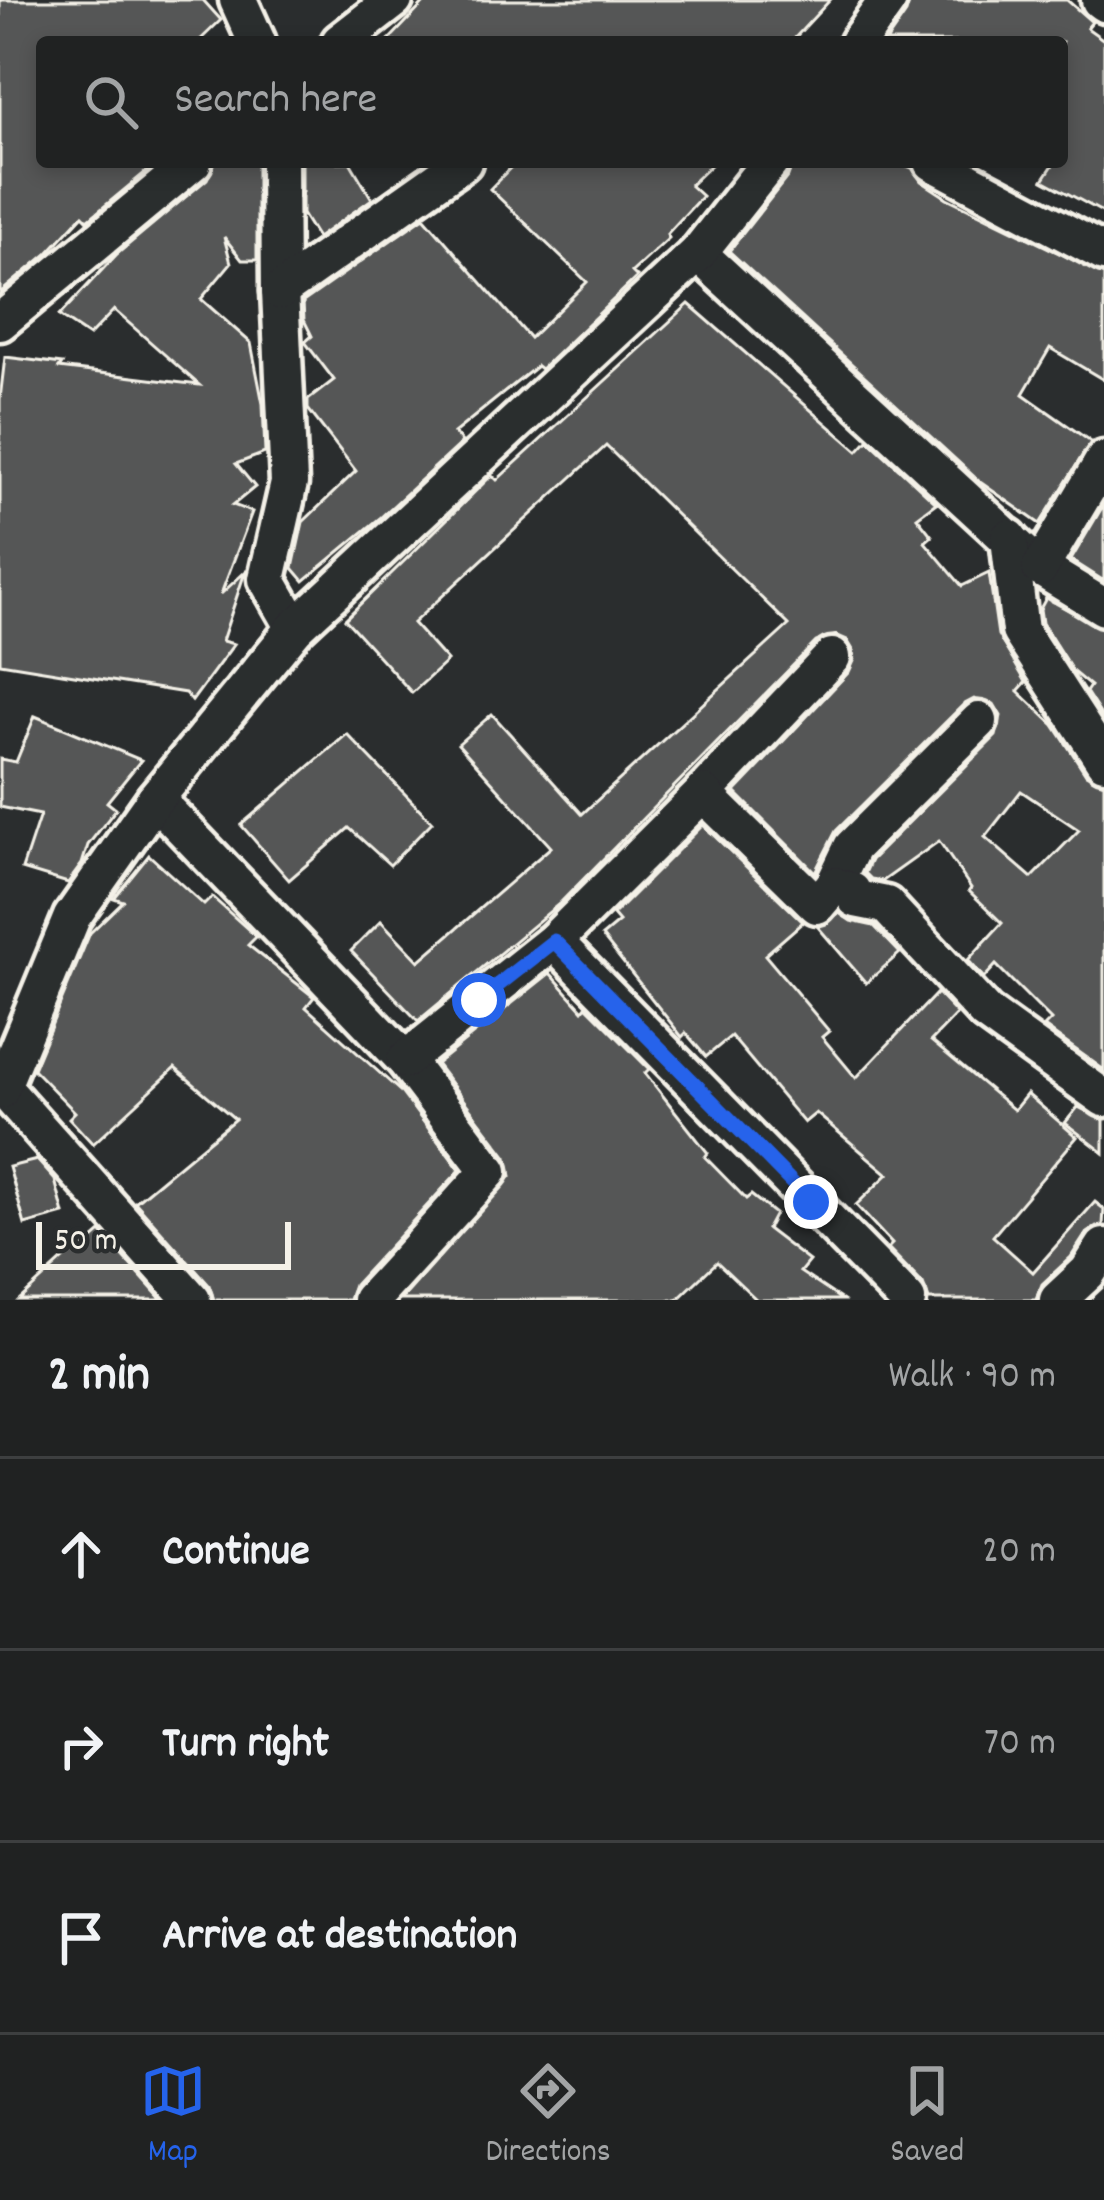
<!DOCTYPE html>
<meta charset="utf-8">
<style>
:root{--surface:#202222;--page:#2d2f2f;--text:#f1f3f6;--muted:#a2a4a5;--line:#3d3f40;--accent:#2563eb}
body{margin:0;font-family:Dekko,sans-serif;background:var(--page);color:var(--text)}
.scale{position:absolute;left:36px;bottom:30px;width:255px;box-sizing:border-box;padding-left:12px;border:6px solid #f4f1e8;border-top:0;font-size:33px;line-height:42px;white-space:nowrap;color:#f4f1e8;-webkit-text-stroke:9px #2a2d2e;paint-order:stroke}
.stop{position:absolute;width:36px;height:36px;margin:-27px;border:9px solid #2563eb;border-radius:50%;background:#fff}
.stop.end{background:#2563eb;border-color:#fff;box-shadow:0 3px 12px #0008}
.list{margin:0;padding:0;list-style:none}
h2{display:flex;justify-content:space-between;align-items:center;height:156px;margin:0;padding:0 48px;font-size:51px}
h2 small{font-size:39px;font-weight:400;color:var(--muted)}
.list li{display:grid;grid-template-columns:78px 1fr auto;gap:36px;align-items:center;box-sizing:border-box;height:192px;padding:0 48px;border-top:3px solid var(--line)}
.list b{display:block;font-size:45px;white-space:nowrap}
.list em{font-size:39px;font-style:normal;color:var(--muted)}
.icon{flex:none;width:66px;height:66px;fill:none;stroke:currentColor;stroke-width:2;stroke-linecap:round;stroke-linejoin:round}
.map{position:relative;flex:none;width:1104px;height:1300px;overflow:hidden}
.search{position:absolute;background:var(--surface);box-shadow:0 6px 18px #0003;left:36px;right:36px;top:36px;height:132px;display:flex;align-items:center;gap:30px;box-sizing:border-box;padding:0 42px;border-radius:12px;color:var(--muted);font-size:45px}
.sheet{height:732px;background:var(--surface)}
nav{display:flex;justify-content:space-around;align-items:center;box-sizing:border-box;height:168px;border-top:3px solid var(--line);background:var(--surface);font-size:33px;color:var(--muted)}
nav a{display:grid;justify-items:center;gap:6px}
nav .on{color:var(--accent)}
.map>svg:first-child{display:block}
.building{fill:#555756;stroke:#f4f1e8;stroke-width:3;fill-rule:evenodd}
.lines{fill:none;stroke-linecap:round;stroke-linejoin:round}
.minor-casing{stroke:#f4f1e8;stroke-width:45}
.minor{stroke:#2a2d2e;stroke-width:36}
.route{stroke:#2563eb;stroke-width:15}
</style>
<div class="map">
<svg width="1104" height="1300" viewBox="0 0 1104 1300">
<rect width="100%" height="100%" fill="#2a2d2e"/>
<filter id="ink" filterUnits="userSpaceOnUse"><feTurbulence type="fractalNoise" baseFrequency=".00833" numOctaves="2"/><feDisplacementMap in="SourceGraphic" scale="24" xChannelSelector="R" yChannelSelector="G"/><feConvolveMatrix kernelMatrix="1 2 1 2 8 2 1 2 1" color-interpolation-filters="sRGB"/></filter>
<g filter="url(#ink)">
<g class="building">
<path d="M0 0H203L221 20 198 42H42V162H158L88 220 83 215 47 254 0 293Z"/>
<path d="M427 0H830L791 42H387Z"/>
<path d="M910 0H1067L1092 22 1087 28 1104 40V213L1043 180 1055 162H1062V42H886L906 13Z"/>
<path d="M215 162H257V260H242L224 237 231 263 201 299 251 343 263 404 265 453 236 464 255 487 233 505 252 512 221 594 245 572 222 641 234 644 192 701 185 693 0 663V399L5 357 62 364 59 368 199 385 114 310 89 336 59 316 117 254 207 179Z"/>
<path d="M302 162H350L372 199 317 238 302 214Z"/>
<path d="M516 162H714L690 185 702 196 667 234 669 238 632 272 637 277 541 369 537 366 454 433 462 442 380 518 304 581 293 568 303 522 356 471 308 409V400L334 380 305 342 312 336 304 320 303 302 424 217 530 338 587 282 490 189Z"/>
<path d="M793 162H898L912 168 921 181 947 198 1104 275V380L1050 348 1023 394 1091 442 1040 524 980 482 729 251 788 176Z"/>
<path d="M689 304 858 451 868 440 936 503 917 517 932 536 925 542 962 586 989 573 998 635 1026 682 1018 691 1054 725 1086 774 1104 783V1070L1044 1027 1051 1020 996 965 984 978 968 960 1002 923 969 891 971 888 939 841 883 881 871 879 865 873 871 860 996 736 1001 716 994 704 974 699 963 705 836 831 815 872 735 792 849 672 854 661 853 650 847 640 836 635 816 642 559 904 418 1021 351 951 381 921 419 961 551 847 458 744 492 714 582 814 789 625 606 446 413 623 447 661 412 693 345 619 492 475 497 480ZM1021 791 1079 830 1032 878 985 837Z"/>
<path d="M1104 504V581L1071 560Z"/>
<path d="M1046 598 1104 629V720L1086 692 1090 686 1073 672 1042 623 1040 609Z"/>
<path d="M35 716 141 760 107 802 116 809 88 845 82 864 68 883 22 869 40 815 0 807V759L16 762Z"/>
<path d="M347 734 432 822 390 865 349 828 289 880 241 825Z"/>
<path d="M703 825 803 922 765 955 829 1031 822 1037 856 1078 937 993 957 1014 931 1041 1014 1110 1027 1094 1077 1137 993 1236 1033 1272 1095 1202 1104 1209 1103 1225 1086 1234 1071 1257 1042 1284 1036 1300H929L923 1284 888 1248 892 1244 856 1205 888 1174 816 1113 804 1123 731 1036 706 1057 686 1033 682 1037 602 936 619 922 613 915Z"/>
<path d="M149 855 204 905 212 897 251 932 256 937 248 945 314 997 306 1007 401 1092 460 1170 354 1285 349 1300H214L209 1285 135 1202 235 1119 175 1068 93 1144 69 1118 75 1112 33 1069 90 933 123 901 114 898Z"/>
<path d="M839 913 851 921 874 926 900 953 866 983 818 927Z"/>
<path d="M550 973 583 1010 586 1006 649 1069 645 1073 708 1153 705 1157 746 1199 751 1195 775 1214 767 1229 809 1261 800 1272 842 1300H757L717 1262 677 1300H401L511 1176 507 1157 436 1064Z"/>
<path d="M1078 1107 1104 1120V1153L1065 1123Z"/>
<path d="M37 1160 55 1180 64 1214 25 1225 9 1167Z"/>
<path d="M101 1232 162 1300H19L74 1250 76 1254Z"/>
</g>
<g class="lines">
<defs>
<g id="minor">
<path d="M238 0 257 42"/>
<path d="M1100 0 1104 3"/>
<path d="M340 42 394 0"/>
<path d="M858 42 888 0"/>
<path d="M279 162 280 291 289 483 267 579 295 628"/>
<path d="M933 162 1104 253"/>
<path d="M698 253 1040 568 1104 607"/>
<path d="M280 291 463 162"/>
<path d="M0 322 193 162"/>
<path d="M1009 538 1020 631 1104 761"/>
<path d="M1040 568 1104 460"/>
<path d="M703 793 832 657"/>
<path d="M155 799 405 1060 489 1171 371 1300"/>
<path d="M834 885 852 847 979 721"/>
<path d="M554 941 907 1300"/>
<path d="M405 1060 554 941 703 793 817 905 834 885 852 891 856 899 886 905 986 1013 1104 1098"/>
<path d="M2 1087 192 1300"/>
<path d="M0 1091 72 917 155 799 295 628 698 253 770 162"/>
<path d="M1058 1300 1088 1272 1104 1247"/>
</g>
</defs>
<use href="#minor" class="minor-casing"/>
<use href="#minor" class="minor"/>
</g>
</g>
<g class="lines" filter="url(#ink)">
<path class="route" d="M479 1000 554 941 811 1202"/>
</g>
</svg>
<div class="scale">50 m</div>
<div class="stop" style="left:479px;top:1000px"></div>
<div class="stop end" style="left:811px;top:1202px"></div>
<div class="search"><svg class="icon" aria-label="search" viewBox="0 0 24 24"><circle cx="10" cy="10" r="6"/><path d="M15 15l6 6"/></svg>Search here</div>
</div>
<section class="sheet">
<h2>2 min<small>Walk · 90 m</small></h2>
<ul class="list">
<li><svg class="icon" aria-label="ahead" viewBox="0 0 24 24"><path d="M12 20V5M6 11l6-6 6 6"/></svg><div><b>Continue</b></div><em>20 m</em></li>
<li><svg class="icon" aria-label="right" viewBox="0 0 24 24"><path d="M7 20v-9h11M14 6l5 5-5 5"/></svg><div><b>Turn right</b></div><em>70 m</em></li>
<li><svg class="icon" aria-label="arrive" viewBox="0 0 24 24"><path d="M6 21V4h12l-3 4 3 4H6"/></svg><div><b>Arrive at destination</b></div></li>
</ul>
</section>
<nav>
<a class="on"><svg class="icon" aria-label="map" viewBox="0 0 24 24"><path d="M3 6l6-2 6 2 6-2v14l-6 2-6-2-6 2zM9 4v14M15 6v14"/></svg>Map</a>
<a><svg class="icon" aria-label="directions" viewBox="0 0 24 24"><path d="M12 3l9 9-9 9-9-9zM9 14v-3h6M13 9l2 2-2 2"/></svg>Directions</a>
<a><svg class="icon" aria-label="saved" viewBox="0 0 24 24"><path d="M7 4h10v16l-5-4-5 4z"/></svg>Saved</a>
</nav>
